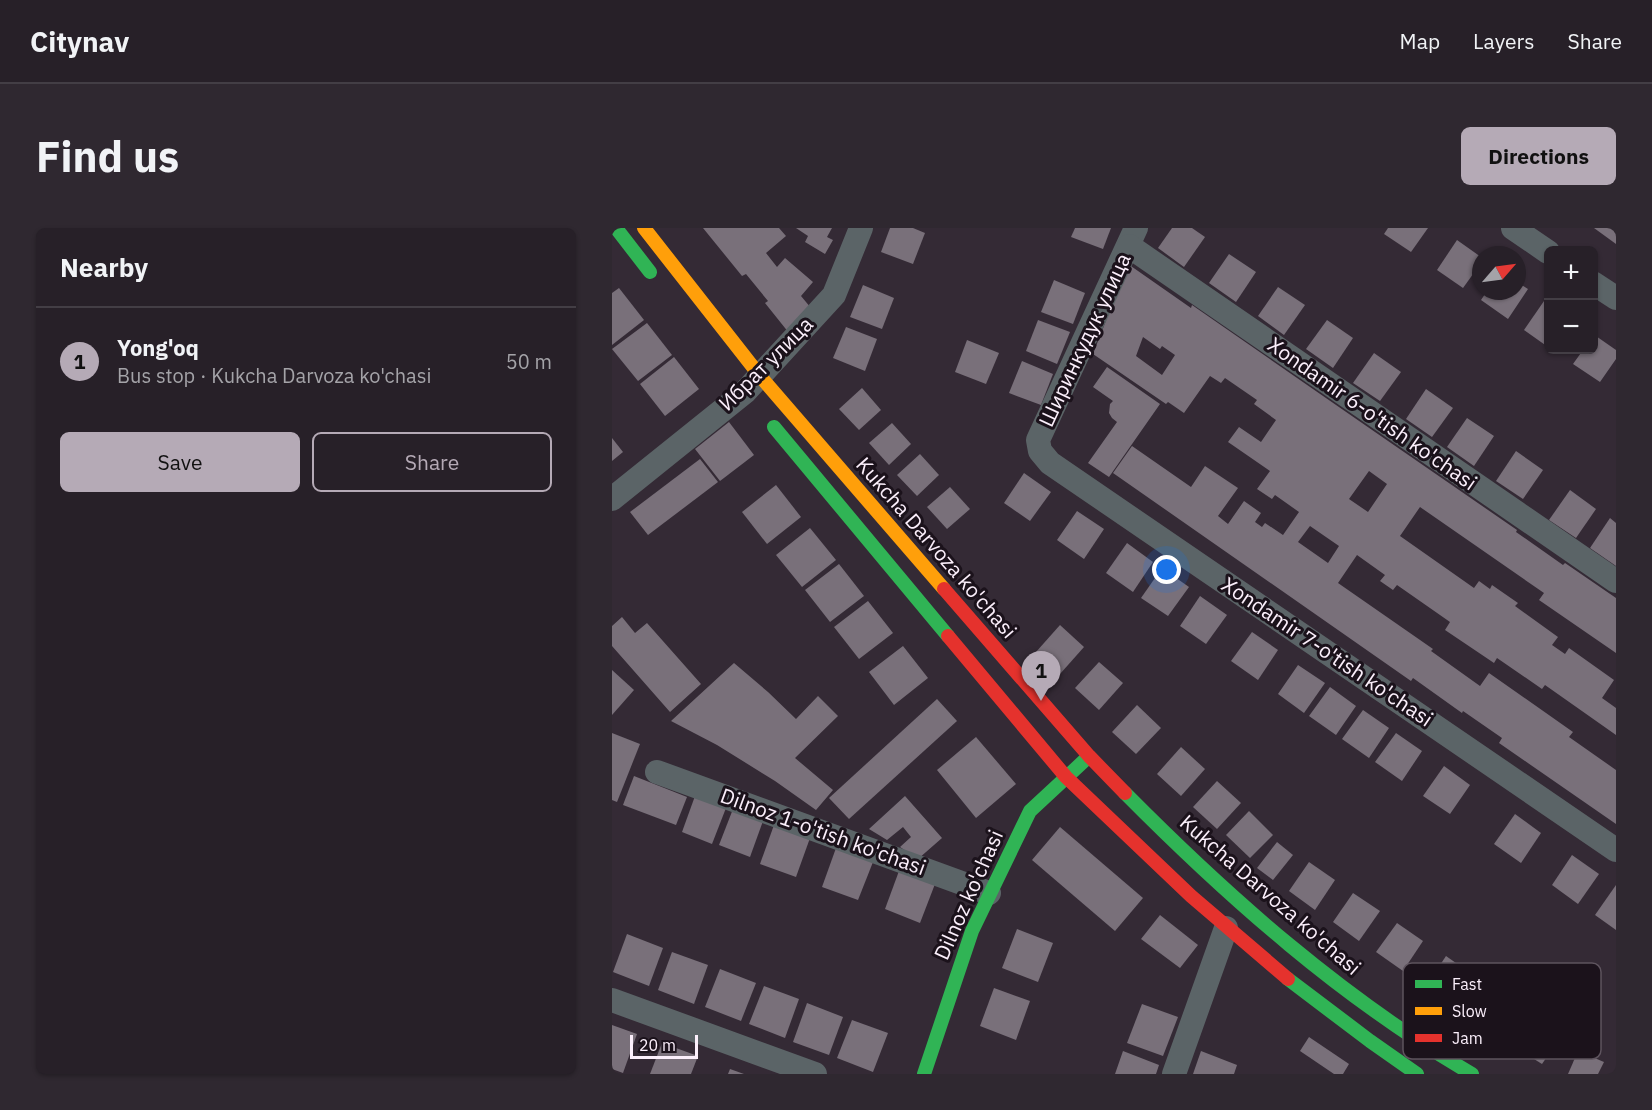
<!DOCTYPE html>
<meta charset="utf-8">
<style>
:root{--surface:#272028;--page:#2f2830;--text:#f1f3f6;--muted:#a4a3a8;--line:#433e45;--accent:#b5aab6}
body{margin:0;font-family:"IBM Plex Sans",sans-serif;background:var(--page);color:var(--text)}
.controls{position:absolute;right:18px;top:18px;display:grid;overflow:hidden;border-radius:9px;box-shadow:0 2px 4px #0004}
.controls button{width:54px;height:54px;display:grid;place-items:center;padding:0;border:0;border-bottom:2px solid var(--line);background:var(--surface);color:var(--text);font:30px sans-serif}
.compass{position:absolute;left:860px;top:18px;width:54px;height:54px;border-radius:50%;background:var(--surface);box-shadow:0 2px 4px #0004;rotate:62deg}
.scale{position:absolute;left:18px;bottom:15px;width:68px;box-sizing:border-box;padding-left:6px;border:3px solid #fbeffb;border-top:0;font-size:16px;line-height:21px;white-space:nowrap;color:#fbeffb;-webkit-text-stroke:4px #1b121b;paint-order:stroke}
.you{position:absolute;left:555px;top:342px;width:21px;height:21px;margin:-15px;border:4px solid #fff;border-radius:50%;background:#1a73e8;box-shadow:0 0 0 9px #1a73e833}
.badge{display:grid;place-items:center;width:39px;height:39px;border-radius:50%;background:var(--accent);color:#111;font-size:20px;font-weight:700}
.pin{position:absolute;translate:-50% -50px;filter:drop-shadow(0 2px 3px #0008)}
.pin::after{content:'';position:absolute;top:32px;width:21px;height:18px;background:inherit;clip-path:polygon(0 0,100% 0,50% 100%)}
.list{margin:0;padding:0;list-style:none}
h2{display:flex;justify-content:space-between;align-items:center;height:78px;margin:0;padding:0 24px;font-size:26px}
h2 small{font-size:20px;font-weight:400;color:var(--muted)}
.list li{display:grid;grid-template-columns:39px 1fr auto;gap:18px;align-items:center;box-sizing:border-box;height:108px;padding:0 24px;border-top:2px solid var(--line)}
.list b{display:block;font-size:22px;white-space:nowrap}
.list p{margin:0;font-size:20px;white-space:nowrap;color:var(--muted)}
.list em{font-size:20px;font-style:normal;color:var(--muted)}
.actions{display:flex;gap:12px;padding:18px 24px}
.actions a{flex:1;padding:14px 0;border:2px solid var(--accent);border-radius:9px;text-align:center;font-size:21px;color:var(--accent)}
.actions .main{background:var(--accent);color:#111}
.map{position:relative;flex:none;width:1004px;height:846px;overflow:hidden;border-radius:9px}
header{display:flex;align-items:center;gap:36px;box-sizing:border-box;height:84px;padding:0 30px;background:var(--surface);border-bottom:2px solid var(--line)}
header strong{font-size:28px}
nav{display:flex;gap:33px;margin-inline-start:auto;font-size:21px}
.intro{display:flex;align-items:center;justify-content:space-between;box-sizing:border-box;height:144px;padding:0 36px}
h1{margin:0;font-size:42px}
.button{padding:15px 27px;border-radius:9px;background:var(--accent);color:#111;font-size:21px;font-weight:700}
main{display:flex;gap:36px;padding:0 36px}
aside{flex:1;background:var(--surface);border-radius:9px;box-shadow:0 2px 4px #0004}
.map>svg:first-child{display:block}
.building{fill:#79707a;fill-rule:evenodd}
.lines{fill:none;stroke-linecap:round;stroke-linejoin:round}
.street{stroke:#5b6467;stroke-width:24}
.fast{stroke:#30b455;stroke-width:14}
.slow{stroke:#ff9f0a;stroke-width:14}
.jam{stroke:#e5322d;stroke-width:14}
.labels{text-anchor:middle;stroke-width:6;stroke-linejoin:round;paint-order:stroke}
.street-label{font-size:21px;fill:#fbeffb;stroke:#1b121b}
.key{fill:#1b121b;stroke:#5e545e;stroke-width:1.5}
.key-label{font-size:16px;fill:#fbeffb}
</style>
<header>
<strong>Citynav</strong>
<nav><a>Map</a><a>Layers</a><a>Share</a></nav>
</header>
<div class="intro"><h1>Find us</h1><a class="button">Directions</a></div>
<main>
<aside>
<h2>Nearby<small></small></h2>
<ul class="list">
<li><span class="badge">1</span><div><b>Yong'oq</b><p>Bus stop · Kukcha Darvoza ko'chasi</p></div><em>50 m</em></li>
</ul>
<div class="actions"><a class="main">Save</a><a>Share</a></div>
</aside>
<div class="map">
<svg width="1004" height="846" viewBox="0 0 1004 846">
<rect width="100%" height="100%" fill="#342a35"/>
<g class="building">
<path d="M91 0H167L174 8 154 25 165 39 173 30 201 54 189 68 199 80 177 105 153 75 156 73 134 46 130 48Z"/>
<path d="M184 0H220L215 9 221 12 213 26 193 14 196 8Z"/>
<path d="M278 0H301L313 5 301 36 269 24Z"/>
<path d="M463 0H499L491 21 459 9Z"/>
<path d="M560 0H580L593 9 572 39 546 20Z"/>
<path d="M776 0H816L799 24 772 6Z"/>
<path d="M982 0H1004V16Z"/>
<path d="M845 12 869 29V35L851 60 825 42Z"/>
<path d="M617 26 644 44 624 74 597 55Z"/>
<path d="M516 36 579 80 580 77 763 204 905 302 904 304 951 337 953 335 1004 370V425L927 372 932 365 808 279 788 308 862 360 867 353 878 361 880 357 906 375 903 378 946 409 940 417 953 426 957 420 1002 452 990 470 1004 480V507L933 457 930 461 885 430 882 435 833 402 838 394 785 357 781 362 768 353 773 347 745 327 726 355 821 421 819 423 868 458 877 445 961 504 957 509 1004 542V596L887 515 890 510 851 483 850 485 801 450 799 453 501 245 520 218 579 259 593 238 626 260 606 288 616 296 632 273 649 285 643 294 650 299 653 295 671 307 687 284 663 267 660 271 645 261 658 243 616 214 627 199 649 214 664 192 642 176 645 172 613 150 609 155 598 148 572 185 556 174 554 176 481 126ZM531 109 548 121 550 118 563 127 550 147 524 128ZM757 243 775 256 756 284 737 271ZM698 298 727 318 716 335 686 314Z"/>
<path d="M442 52 473 65 461 96 429 84Z"/>
<path d="M905 54 916 61 896 91 869 72 875 63H905Z"/>
<path d="M251 57 282 70 270 101 238 89Z"/>
<path d="M666 59 693 77 672 107 646 88Z"/>
<path d="M7 60 32 92 0 117V65Z"/>
<path d="M932 73 936 76V119L912 102Z"/>
<path d="M426 92 458 104 445 136 414 123Z"/>
<path d="M715 92 741 110 721 140 694 121Z"/>
<path d="M35 95 60 127 26 153 0 121Z"/>
<path d="M234 99 265 111 253 143 221 130Z"/>
<path d="M981 106 1004 122V131L988 154 961 136 971 122H981Z"/>
<path d="M355 112 387 125 374 156 343 144Z"/>
<path d="M762 125 789 144 768 173 741 155Z"/>
<path d="M62 129 87 161 53 188 28 156Z"/>
<path d="M410 133 441 146 429 177 397 165Z"/>
<path d="M495 139 548 176 497 249 476 235 505 194 500 190 497 185 498 176 501 173 481 159Z"/>
<path d="M250 160 269 182 247 202 227 181Z"/>
<path d="M814 161 841 180 820 209 794 191Z"/>
<path d="M855 190 882 208 862 238 835 219Z"/>
<path d="M117 194 142 227 108 253 83 221Z"/>
<path d="M280 195 299 216 277 237 257 215Z"/>
<path d="M0 210 11 224 0 233Z"/>
<path d="M904 223 931 242 911 271 884 253Z"/>
<path d="M308 226 327 247 305 268 285 247Z"/>
<path d="M88 231 106 254 36 307 18 284Z"/>
<path d="M412 245 439 264 418 293 392 275Z"/>
<path d="M164 257 189 289 155 316 130 284Z"/>
<path d="M338 259 358 281 335 301 315 279Z"/>
<path d="M958 262 984 281 964 310 937 292Z"/>
<path d="M465 283 492 301 472 331 445 312Z"/>
<path d="M998 290 1004 295V338L978 320Z"/>
<path d="M198 300 224 332 190 359 164 327Z"/>
<path d="M515 315 541 334 521 364 494 345Z"/>
<path d="M227 336 252 368 218 394 193 362Z"/>
<path d="M550 340 577 359 556 388 529 370Z"/>
<path d="M588 368 615 387 594 416 568 398Z"/>
<path d="M256 373 281 405 247 431 222 399Z"/>
<path d="M10 389 23 405 35 395 89 456 58 484 0 418V398Z"/>
<path d="M448 397 472 419 448 446 424 424Z"/>
<path d="M640 404 666 422 646 452 619 433Z"/>
<path d="M291 418 316 450 282 477 257 444Z"/>
<path d="M487 434 511 455 487 482 463 460Z"/>
<path d="M122 435 156 464 184 491 206 468 226 488 183 530 221 562 204 582 163 553 105 517 59 493Z"/>
<path d="M686 437 713 455 692 485 666 466Z"/>
<path d="M0 442 22 462 0 487Z"/>
<path d="M718 459 744 478 724 507 697 488Z"/>
<path d="M325 471 345 493 237 591 217 570Z"/>
<path d="M525 477 549 500 524 526 500 504Z"/>
<path d="M751 482 777 500 757 530 730 511Z"/>
<path d="M0 505 28 516 5 574 0 572Z"/>
<path d="M784 505 810 523 790 553 763 534Z"/>
<path d="M364 509 404 556 364 590 325 542Z"/>
<path d="M569 519 593 541 569 568 545 546Z"/>
<path d="M832 538 858 557 838 586 811 568Z"/>
<path d="M22 548 75 569 64 597 11 577Z"/>
<path d="M605 553 629 575 605 601 581 579Z"/>
<path d="M83 568 114 580 100 616 70 604Z"/>
<path d="M293 568 330 610 306 631 288 619 299 609 291 599 275 612 257 601Z"/>
<path d="M121 581 151 593 138 629 107 617Z"/>
<path d="M637 583 661 607 638 630 614 607Z"/>
<path d="M903 586 929 605 909 635 882 616Z"/>
<path d="M162 597 198 610 184 649 148 636Z"/>
<path d="M448 599 531 670 503 703 420 632Z"/>
<path d="M665 614 681 627 661 652 645 640Z"/>
<path d="M224 620 261 634 246 672 210 659Z"/>
<path d="M960 627 987 646 966 676 940 657Z"/>
<path d="M697 634 723 652 703 682 677 663Z"/>
<path d="M287 643 323 656 308 695 273 681Z"/>
<path d="M1004 657V702L983 687Z"/>
<path d="M741 665 768 683 747 713 721 694Z"/>
<path d="M548 687 586 717 568 740 529 711Z"/>
<path d="M785 695 811 713 791 743 764 724Z"/>
<path d="M405 701 441 715 426 754 390 740Z"/>
<path d="M15 706 51 720 37 758 1 744Z"/>
<path d="M60 724 96 737 82 776 46 762Z"/>
<path d="M834 728 861 747 840 776 814 758Z"/>
<path d="M108 741 144 755 129 793 93 779Z"/>
<path d="M152 758 187 771 173 810 137 796Z"/>
<path d="M382 760 418 773 404 812 368 798Z"/>
<path d="M195 775 231 789 217 827 181 814Z"/>
<path d="M530 776 566 789 551 828 515 815Z"/>
<path d="M240 792 276 805 261 844 225 830Z"/>
<path d="M923 795 947 811 930 836 906 821Z"/>
<path d="M0 797 25 806 11 845 0 841Z"/>
<path d="M697 809 737 836 731 846H722L688 823Z"/>
<path d="M50 815 86 828 79 846H38Z"/>
<path d="M511 823 547 837 544 846H503Z"/>
<path d="M589 823 625 837 622 846H581Z"/>
<path d="M966 823 992 834 986 846H956Z"/>
<path d="M118 841 132 846H116Z"/>
</g>
<g class="lines">
<g class="street">
<path d="M524 0 426 212 428 223 438 235 1004 622"/>
<path d="M901 0 936 24"/>
<path d="M517 18 1004 353"/>
<path d="M981 55 1004 70"/>
<path d="M0 271 133 164 222 67 249 0"/>
<path d="M45 544 377 665"/>
<path d="M0 772 203 846"/>
<path d="M562 846 614 700"/>
</g>
<g class="fast">
<path d="M4 0 38 44"/>
<path d="M162 199 336 408"/>
<path d="M513 565C617 670 731 771 860 846"/>
<path d="M676 751 758 813 805 846"/>
<path d="M312 846 360 703 418 583 474 531"/>
</g>
<path class="slow" d="M32 0 148 148 332 361"/>
<g class="jam">
<path d="M332 361 477 528 513 565"/>
<path d="M336 408 454 549 579 668 676 751"/>
</g>
</g>
<g class="labels">
<g class="street-label">
<text transform="translate(473 112) rotate(-65)" y="7">Ширинкудук улица</text>
<text transform="translate(154 136) rotate(-45)" y="7">Ибрат улица</text>
<text transform="translate(760 186) rotate(35)" y="7">Xondamir 6-o'tish ko'chasi</text>
<text transform="translate(324 320) rotate(49)" y="7">Kukcha Darvoza ko'chasi</text>
<text transform="translate(715 424) rotate(34)" y="7">Xondamir 7-o'tish ko'chasi</text>
<text transform="translate(211 604) rotate(20)" y="7">Dilnoz 1-o'tish ko'chasi</text>
<text transform="translate(357 667) rotate(-66)" y="7">Dilnoz ko'chasi</text>
<text transform="translate(658 667) rotate(41)" y="7">Kukcha Darvoza ko'chasi</text>
</g>
</g>
<rect x="791" y="735" width="198" height="96" rx="9" class="key"/>
<rect x="803" y="752" width="27" height="8" fill="#30b455"/>
<rect x="803" y="779" width="27" height="8" fill="#ff9f0a"/>
<rect x="803" y="806" width="27" height="8" fill="#e5322d"/>
<g class="key-label">
<text x="840" y="762">Fast</text>
<text x="840" y="789">Slow</text>
<text x="840" y="816">Jam</text>
</g>
</svg>
<div class="controls">
<button>+</button>
<button>−</button>
</div>
<svg class="compass" viewBox="-18 -18 36 36"><path d="M0-13l5 13h-10z" fill="#e53935"/><path d="M0 13l5-13h-10z" fill="#a4a3a8"/></svg>
<div class="scale">20 m</div>
<div class="you"></div>
<div class="pin badge" style="left:429px;top:473px">1</div>
</div>
</main>
